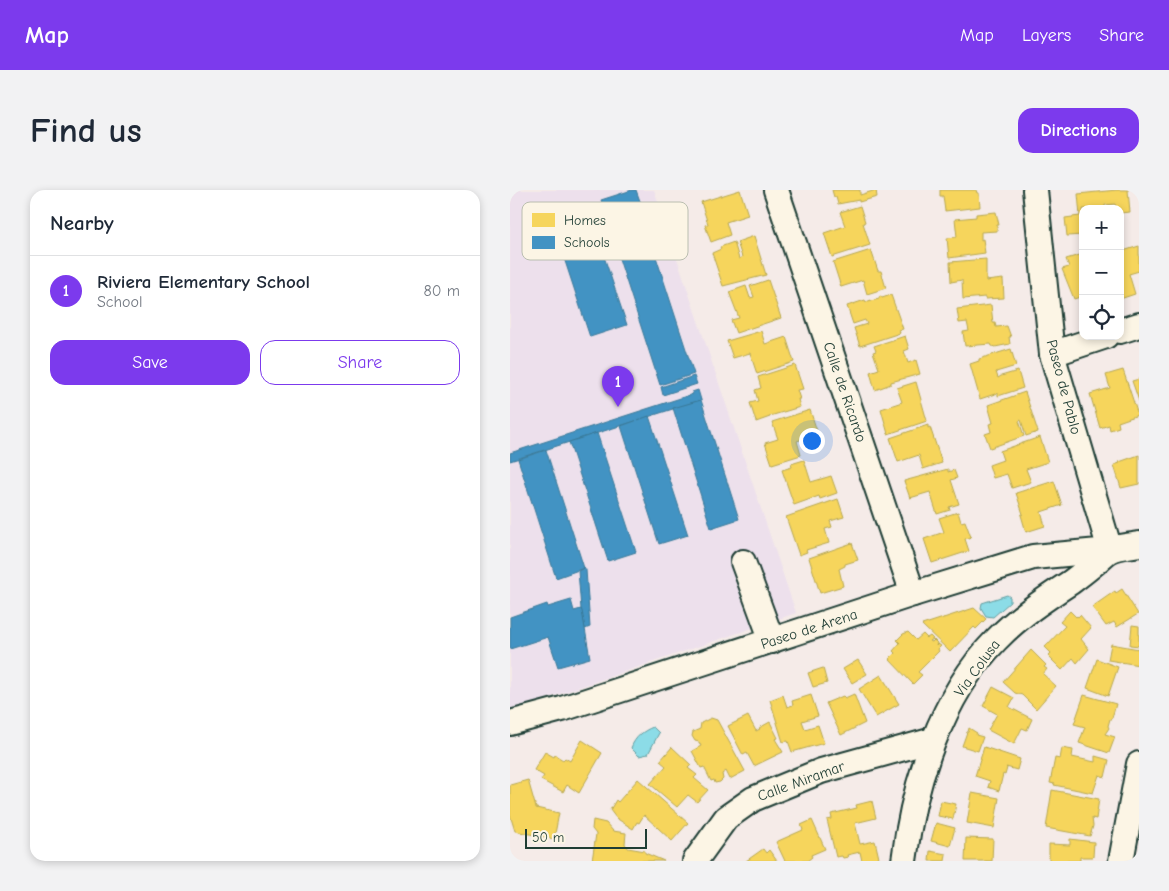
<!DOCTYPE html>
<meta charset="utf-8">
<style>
:root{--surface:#fff;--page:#f2f2f3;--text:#1f2937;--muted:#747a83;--line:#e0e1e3;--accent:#7c3aed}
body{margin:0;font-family:"Comic Neue",sans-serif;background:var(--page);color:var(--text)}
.controls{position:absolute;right:15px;top:15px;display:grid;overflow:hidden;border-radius:10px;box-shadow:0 2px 8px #0003}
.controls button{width:45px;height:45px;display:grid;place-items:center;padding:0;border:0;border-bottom:1px solid var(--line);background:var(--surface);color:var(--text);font:25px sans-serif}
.scale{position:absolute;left:15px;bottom:12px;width:122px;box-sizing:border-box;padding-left:5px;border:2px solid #1f3d34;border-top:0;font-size:14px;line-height:18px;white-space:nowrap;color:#1f3d34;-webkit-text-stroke:4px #fcf5e5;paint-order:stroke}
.you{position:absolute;left:301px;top:250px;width:18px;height:18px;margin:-12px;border:4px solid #fff;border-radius:50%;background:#1a73e8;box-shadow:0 0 0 8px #1a73e833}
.badge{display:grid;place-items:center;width:32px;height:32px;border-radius:50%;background:var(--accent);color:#fff;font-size:16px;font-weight:700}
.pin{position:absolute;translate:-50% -41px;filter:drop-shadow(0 1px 2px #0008)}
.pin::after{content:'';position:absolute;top:26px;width:18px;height:15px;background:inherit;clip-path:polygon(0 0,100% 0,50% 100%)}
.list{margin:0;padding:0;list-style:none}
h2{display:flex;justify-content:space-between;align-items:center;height:65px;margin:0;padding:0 20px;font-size:21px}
h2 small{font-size:16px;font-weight:400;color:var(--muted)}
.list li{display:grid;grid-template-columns:32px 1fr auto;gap:15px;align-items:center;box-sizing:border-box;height:70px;padding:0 20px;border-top:1px solid var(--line)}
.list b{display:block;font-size:19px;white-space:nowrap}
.list p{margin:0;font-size:16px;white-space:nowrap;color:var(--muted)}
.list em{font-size:16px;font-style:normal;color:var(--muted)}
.actions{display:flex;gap:10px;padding:15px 20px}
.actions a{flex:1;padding:11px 0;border:1px solid var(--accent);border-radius:15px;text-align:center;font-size:18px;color:var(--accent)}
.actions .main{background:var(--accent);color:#fff}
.icon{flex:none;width:28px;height:28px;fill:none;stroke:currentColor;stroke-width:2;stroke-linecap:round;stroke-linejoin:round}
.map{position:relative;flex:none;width:629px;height:671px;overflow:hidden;border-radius:15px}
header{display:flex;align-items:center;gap:30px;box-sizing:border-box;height:70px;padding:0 25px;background:var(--accent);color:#fff}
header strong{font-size:24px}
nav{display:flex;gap:28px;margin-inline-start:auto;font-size:18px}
.intro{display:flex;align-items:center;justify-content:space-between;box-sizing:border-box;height:120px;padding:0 30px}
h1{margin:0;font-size:35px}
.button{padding:12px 22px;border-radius:15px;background:var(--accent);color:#fff;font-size:18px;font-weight:700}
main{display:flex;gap:30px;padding:0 30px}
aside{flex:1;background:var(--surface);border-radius:15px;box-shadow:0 2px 8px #0003}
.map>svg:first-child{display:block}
.built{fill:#ede0ec}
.water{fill:#8cdce7;stroke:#609c9f}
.homes{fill:#f6d55c;stroke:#b6a750}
.schools{fill:#4393c3;stroke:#387998}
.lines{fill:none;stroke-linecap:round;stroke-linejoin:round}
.minor-casing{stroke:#1f3d34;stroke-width:28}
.minor{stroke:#fcf5e5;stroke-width:24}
.labels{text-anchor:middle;stroke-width:5;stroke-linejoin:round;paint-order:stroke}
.street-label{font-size:15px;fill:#1f3d34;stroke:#fcf5e5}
.key{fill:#fcf5e5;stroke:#babeb0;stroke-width:1}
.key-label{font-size:14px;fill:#1f3d34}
</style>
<header>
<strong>Map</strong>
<nav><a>Map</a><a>Layers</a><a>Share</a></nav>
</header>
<div class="intro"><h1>Find us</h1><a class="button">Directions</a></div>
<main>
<aside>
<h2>Nearby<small></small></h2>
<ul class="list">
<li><span class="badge">1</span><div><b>Riviera Elementary School</b><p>School</p></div><em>80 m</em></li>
</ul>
<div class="actions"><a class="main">Save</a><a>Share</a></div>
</aside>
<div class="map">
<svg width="629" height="671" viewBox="0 0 629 671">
<rect width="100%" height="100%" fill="#f5ebe8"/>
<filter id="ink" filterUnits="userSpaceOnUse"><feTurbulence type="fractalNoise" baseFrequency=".02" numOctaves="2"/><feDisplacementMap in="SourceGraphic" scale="10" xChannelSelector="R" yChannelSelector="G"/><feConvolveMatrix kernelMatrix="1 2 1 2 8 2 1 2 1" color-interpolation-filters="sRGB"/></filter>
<g filter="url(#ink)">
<path class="built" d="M0 0H144L286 423 0 521Z"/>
<g class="water">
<path d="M497 405 500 407V412L483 427 476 426 471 418 472 413Z"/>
<path d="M143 537 149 543 138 564 129 566 121 558C125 547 133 541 143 537Z"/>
</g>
<g class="homes">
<path d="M230 0 238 25 216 32 220 45 201 52 195 35 198 34 191 12Z"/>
<path d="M322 0H350V5L366 0 367 7 349 12V10L328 14 326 7H324Z"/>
<path d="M430 0H466L467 3H469L470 17 435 21 433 6H430Z"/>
<path d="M607 0H618L620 22 610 23V19H606L605 14 595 15V19H573V45L557 46 555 28 570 26 568 4Z"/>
<path d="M350 16 355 32 353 33 360 55 322 67 314 43 335 36 330 22Z"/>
<path d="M486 22 489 35H487V41L471 42V50L473 49 475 63 439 68 437 48 447 47 445 29 466 27V24Z"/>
<path d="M244 46 256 85 213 96 202 63 211 59 210 57 224 52 229 69 232 67 227 52Z"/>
<path d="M629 56V81L619 84 625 104 610 109V62Z"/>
<path d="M361 60 368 81H371L376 98 357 104 353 90 331 97 323 72Z"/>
<path d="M573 64V106L564 109 552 79 559 77 556 69Z"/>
<path d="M476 69V91L493 89 494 108 475 109V107L453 109 452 90 441 92 440 72Z"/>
<path d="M258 90 271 128 226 143 221 130 229 128 219 102 236 96 240 108 244 107 240 96Z"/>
<path d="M381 105 393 139 389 140 390 143 350 156 344 138 357 134 355 130 343 134 337 116 355 110 356 112 361 110V111L369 109V107L371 106 372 108Z"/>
<path d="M481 115 483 133H485L486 137 497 136 501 147H499L500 154 485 157 482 156 481 154 455 156 453 142 459 141 457 132 449 133 447 119Z"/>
<path d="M251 141 255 154 276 147 284 172 247 184 240 163 223 168 217 151Z"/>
<path d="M395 146 399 159 394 161 398 173 406 170 410 184 381 192V194L365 200 360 182 369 179 363 162 366 161 364 156Z"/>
<path d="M501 159 506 176 486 182 488 188 491 186 508 181 513 198 488 206V203L470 209 460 174 469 171V169Z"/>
<path d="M285 175 293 199 287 200 290 209H288L290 217 260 226V227L246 232 240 213 248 211 245 200 251 198 248 187Z"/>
<path d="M613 180 628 225 608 232 609 237 600 240 599 235 590 238 580 204 600 198 596 185Z"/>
<path d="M629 189V211L622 191Z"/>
<path d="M406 192 417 231 378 244 371 219 392 212 387 198Z"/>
<path d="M515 202 528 242 516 246 511 230 509 231 514 246 480 258 475 244 481 242 479 234 483 233 478 215Z"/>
<path d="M300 220 308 244 287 251 291 265 262 274 255 253 268 249 262 232Z"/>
<path d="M418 235V238L420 237 432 273 413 279 409 265 388 272 380 248Z"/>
<path d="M530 247 538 272 516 279 521 292 502 298 497 284 483 288 479 275 493 270 490 261Z"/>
<path d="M629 265V294L611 298 604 275 610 273 609 272Z"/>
<path d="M294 270 301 292 321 286 327 303 310 309 309 306 284 315 272 280 282 277 281 274Z"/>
<path d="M438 279V282L444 280 447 288 441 290 449 314 439 317 440 320 427 324 420 302 400 308 394 291Z"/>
<path d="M544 291 552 315 531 322 535 336 516 342 511 325 513 324 506 303Z"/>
<path d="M328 309 334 327 320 331 322 337 315 339 319 353 296 360 297 362 289 365 276 327Z"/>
<path d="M448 322 451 332 455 331 461 347 455 349 459 361 422 373 414 349 434 342 429 328Z"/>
<path d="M342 353 348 370 335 374V376L329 379 333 396 310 403 299 368Z"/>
<path d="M612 399 628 424 607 437 604 432 596 436 582 417 605 401 606 403Z"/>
<path d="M464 418 476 429 466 439 464 437 440 462 412 435Z"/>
<path d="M560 421 566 427 567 426 568 427 570 425 581 438 571 449 579 459 567 473 563 468 552 480 538 466 541 463 535 457 555 436 550 432Z"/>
<path d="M622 435 629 436V456L620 455Z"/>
<path d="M398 442 406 450 413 444 417 448 420 446 423 449 420 451 422 452 424 450 427 453 426 456 428 454 431 456 428 459 429 461 408 482 412 485 403 494 379 469 385 463 383 461 390 453 387 450 393 444Z"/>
<path d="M601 454 629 459V475L598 470Z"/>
<path d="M521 460 536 475 534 477 537 479 533 484 546 496 526 519 512 505 505 503 493 492Z"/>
<path d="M587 469 608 477 598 506 577 498Z"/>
<path d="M348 470 357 484 342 493 333 479Z"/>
<path d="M313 478 317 493 303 497 298 483Z"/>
<path d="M371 485 389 514 366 527 349 499Z"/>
<path d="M483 497 504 508 499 517 522 529 517 540 512 538 504 554 478 540 487 524 473 516Z"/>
<path d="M344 504 355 533 331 545 316 513 333 506 335 508Z"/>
<path d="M273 505 277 517 283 515 282 511 301 505 308 526 292 531 295 539 308 535 314 553 282 562 278 551 273 552 260 510Z"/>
<path d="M574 505 606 514 602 528 600 529 598 536 599 538 595 544 605 547 599 563 569 553 575 537 564 534Z"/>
<path d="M238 526 246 541 250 539 249 538 260 532 268 548 265 549 273 562 244 576 237 563 233 565 218 536Z"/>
<path d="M201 528 207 530 235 581 220 589 216 581 212 584 213 589 210 592 205 593 204 590 201 591 194 577 191 578 182 561 191 556 189 552 185 551 182 546 183 542 190 539 191 533Z"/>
<path d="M459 538 467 543 466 545 473 547 468 561 452 556 457 542H458Z"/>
<path d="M72 550 92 563 69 603 57 595 53 602 31 590 34 586 24 580 35 562 44 567 45 565 53 570 55 568 60 571Z"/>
<path d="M162 557 181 575 178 578 187 585 184 588 198 600 187 612 178 605 167 617 140 594 156 576 150 571Z"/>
<path d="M474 557 510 569 507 580 496 577 497 578 495 585 493 584 489 601 478 597 480 591 465 586Z"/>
<path d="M552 558 563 560 562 567 585 572V566L599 570 595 587 589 585 583 603 544 595 545 594 540 593 545 568 550 569Z"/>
<path d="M128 589 178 633 162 651 134 625 129 633 127 632 123 639 106 628 100 620 106 610 108 612Z"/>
<path d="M18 590 26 618 49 623 44 649 5 641 0 625V595Z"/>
<path d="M542 600 589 609 586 629 582 628 583 636 580 646 536 638Z"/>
<path d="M462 603 489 608 484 638 457 633Z"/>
<path d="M362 611 366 628 345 633 350 654 365 651 369 668 352 671 350 662 337 665 338 667 333 668 332 666 326 667 317 630 322 629 321 624 347 618 346 615Z"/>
<path d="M431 611 446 614 443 629 428 626Z"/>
<path d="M83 630 96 633 103 641 116 643 115 654 118 658 135 661V663L154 671H82L86 644 82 639Z"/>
<path d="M302 630 315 659 301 665 302 667 297 671H275L266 652 293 640 291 635Z"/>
<path d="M426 633 445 638 440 656 421 651Z"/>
<path d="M456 648 483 649 482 671H455Z"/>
<path d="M560 649 584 652 583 667H570V671H539V654L560 655Z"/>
<path d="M253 659 256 663 259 660 267 671H236Z"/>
<path d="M420 661 436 664 435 671H419Z"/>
</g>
<g class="schools">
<path d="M122 0H126L135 25 100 37 91 10Z"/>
<path d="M78 19 117 135 80 147 53 65 62 62 51 29Z"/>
<path d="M137 39 184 184 150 195 103 50Z"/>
<path d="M184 186 187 194 153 205 151 197Z"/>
<path d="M188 200 191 210 0 271V263L183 204 182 202Z"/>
<path d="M191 210 229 329 201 338 163 218Z"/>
<path d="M139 226 178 345 149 354 111 236Z"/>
<path d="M87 243 126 362 98 371 59 252Z"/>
<path d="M36 260 74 378 46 388 8 269Z"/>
<path d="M74 377 76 380 80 437 75 439 71 419 68 381 74 378Z"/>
<path d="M61 410 64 421 71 419 72 421 80 468 48 477 38 447 0 459V427L37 414 38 417Z"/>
</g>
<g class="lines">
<defs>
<g id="minor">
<path d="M266 0 403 404"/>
<path d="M610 141 629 135"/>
<path d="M542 164 596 146"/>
<path d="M233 372 262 451"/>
<path d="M0 533 52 519 403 404 523 367 600 360 542 164 525 0"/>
<path d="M185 671 216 628 243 609 311 581 423 550"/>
<path d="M394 671C403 595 431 506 486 450 508 427 535 409 561 392 569 386 577 380 585 373 590 369 594 364 599 361 607 356 620 356 629 354"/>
<path d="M611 671 629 574"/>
</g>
</defs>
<use href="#minor" class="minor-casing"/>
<use href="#minor" class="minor"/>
</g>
</g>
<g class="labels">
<g class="street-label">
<text transform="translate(554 197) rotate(75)" y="5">Paseo de Pablo</text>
<text transform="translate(335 202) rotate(71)" y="5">Calle de Ricardo</text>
<text transform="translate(299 439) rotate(-18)" y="5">Paseo de Arena</text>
<text transform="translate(467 478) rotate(-54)" y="5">Via Colusa</text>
<text transform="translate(291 591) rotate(-20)" y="5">Calle Miramar</text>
</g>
</g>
<rect x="12" y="12" width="166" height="58" rx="8" class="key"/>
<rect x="22" y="23" width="23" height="14" fill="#f6d55c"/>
<rect x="22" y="46" width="23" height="13" fill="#4393c3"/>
<g class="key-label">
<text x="54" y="35">Homes</text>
<text x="54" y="57">Schools</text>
</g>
</svg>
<div class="controls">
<button>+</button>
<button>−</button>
<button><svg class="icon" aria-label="locate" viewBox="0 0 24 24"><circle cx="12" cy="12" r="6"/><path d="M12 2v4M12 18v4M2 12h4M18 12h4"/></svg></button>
</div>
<div class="scale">50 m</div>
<div class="you"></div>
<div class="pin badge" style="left:108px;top:217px">1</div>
</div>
</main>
